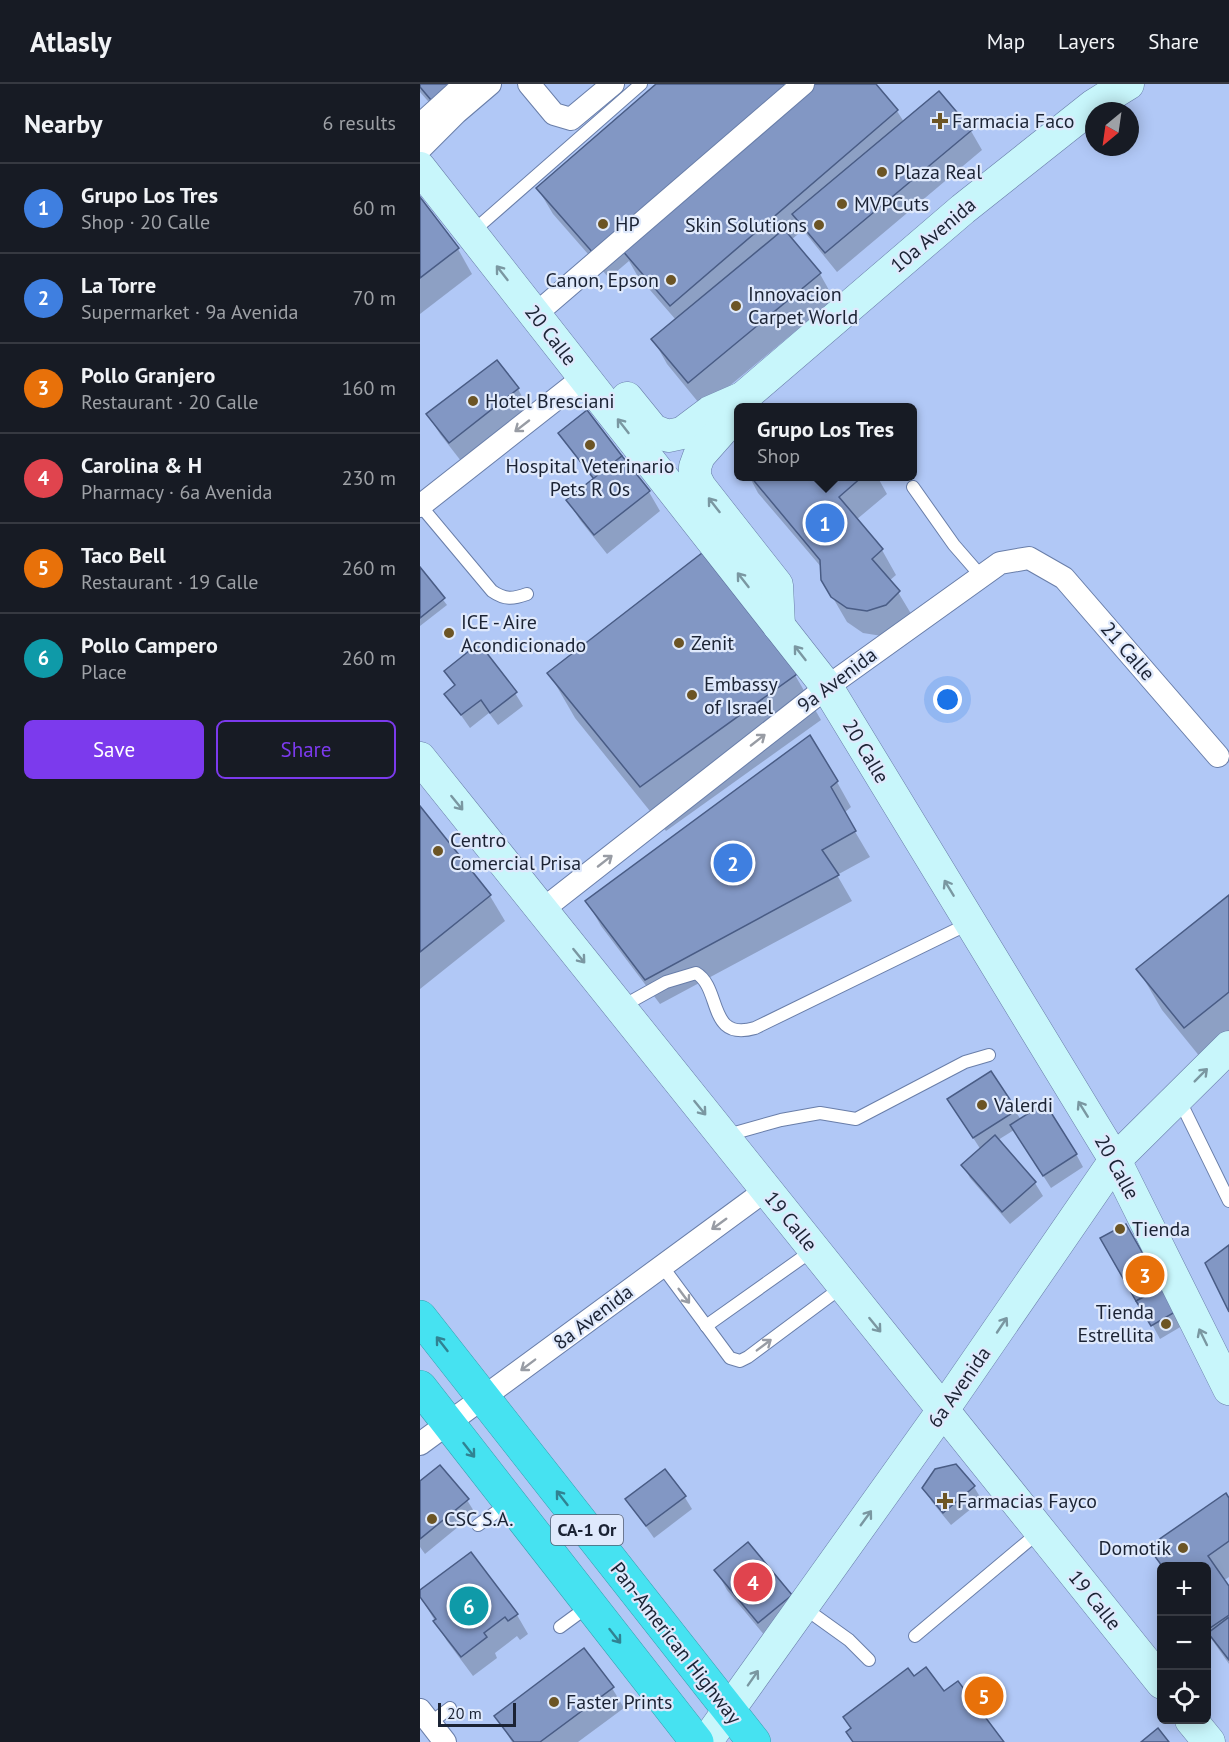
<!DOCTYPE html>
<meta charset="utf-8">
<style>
:root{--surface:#171b24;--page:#242831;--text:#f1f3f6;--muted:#9ea1a6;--line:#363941;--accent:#7c3aed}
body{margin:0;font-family:"PT Sans",sans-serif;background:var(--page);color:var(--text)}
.controls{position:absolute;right:18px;bottom:18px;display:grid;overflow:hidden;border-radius:9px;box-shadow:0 3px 15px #0003}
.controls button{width:54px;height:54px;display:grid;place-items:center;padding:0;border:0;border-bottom:2px solid var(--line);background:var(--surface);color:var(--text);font:30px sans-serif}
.compass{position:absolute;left:665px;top:18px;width:54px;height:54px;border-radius:50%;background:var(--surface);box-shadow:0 3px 15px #0003;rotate:209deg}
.scale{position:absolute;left:18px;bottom:15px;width:78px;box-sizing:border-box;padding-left:6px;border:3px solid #1b2334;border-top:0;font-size:16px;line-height:21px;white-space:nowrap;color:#1b2334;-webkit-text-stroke:4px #dfe9fc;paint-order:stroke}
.you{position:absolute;left:528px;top:616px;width:21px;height:21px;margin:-15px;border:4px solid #fff;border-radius:50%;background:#1a73e8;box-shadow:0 0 0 9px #1a73e833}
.badge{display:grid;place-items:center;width:39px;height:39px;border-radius:50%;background:var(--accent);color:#fff;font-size:20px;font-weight:700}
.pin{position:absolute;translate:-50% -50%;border:3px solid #fff;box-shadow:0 2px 6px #0006}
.popup{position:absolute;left:314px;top:319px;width:183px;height:78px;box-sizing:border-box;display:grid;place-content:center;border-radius:9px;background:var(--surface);filter:drop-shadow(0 2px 4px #0005);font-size:20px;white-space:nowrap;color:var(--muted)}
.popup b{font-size:22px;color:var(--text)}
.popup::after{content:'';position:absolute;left:50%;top:100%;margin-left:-12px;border:12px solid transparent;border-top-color:var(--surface)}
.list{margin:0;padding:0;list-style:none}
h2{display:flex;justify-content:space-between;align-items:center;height:78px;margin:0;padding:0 24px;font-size:26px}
h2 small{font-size:20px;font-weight:400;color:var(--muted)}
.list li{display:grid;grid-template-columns:39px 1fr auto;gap:18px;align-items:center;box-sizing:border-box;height:90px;padding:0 24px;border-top:2px solid var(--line)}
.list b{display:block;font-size:22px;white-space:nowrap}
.list p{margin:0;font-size:20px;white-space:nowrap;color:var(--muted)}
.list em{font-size:20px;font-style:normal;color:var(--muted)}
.actions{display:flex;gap:12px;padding:18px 24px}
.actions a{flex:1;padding:14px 0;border:2px solid var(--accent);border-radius:9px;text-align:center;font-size:21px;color:var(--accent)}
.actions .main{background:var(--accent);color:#fff}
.icon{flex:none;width:33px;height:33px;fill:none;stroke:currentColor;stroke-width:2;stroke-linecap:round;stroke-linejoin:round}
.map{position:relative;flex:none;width:809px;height:1658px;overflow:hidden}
header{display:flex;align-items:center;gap:36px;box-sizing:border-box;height:84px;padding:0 30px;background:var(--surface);border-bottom:2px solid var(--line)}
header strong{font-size:28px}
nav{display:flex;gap:33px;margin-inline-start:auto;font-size:21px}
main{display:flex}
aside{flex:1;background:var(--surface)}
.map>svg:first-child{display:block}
.shadow{fill:#0003}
.building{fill:#8297c4;stroke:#495c85;stroke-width:1.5}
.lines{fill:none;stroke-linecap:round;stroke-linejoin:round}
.lane-casing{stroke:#697ea9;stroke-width:14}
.street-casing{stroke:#697ea9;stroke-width:24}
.secondary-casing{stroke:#697ea9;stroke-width:33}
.highway-casing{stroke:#379faf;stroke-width:34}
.lane{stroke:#fff;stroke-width:12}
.street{stroke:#fff;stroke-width:22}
.secondary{stroke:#c8f6fb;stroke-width:32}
.highway{stroke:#46e2f1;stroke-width:33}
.oneway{stroke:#7a97a1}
.oneway2{stroke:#989ca4}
.oneway3{stroke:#308292}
.poi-dot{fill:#6c5525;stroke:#dfe9fc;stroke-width:2}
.labels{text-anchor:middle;stroke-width:4.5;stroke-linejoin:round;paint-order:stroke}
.shield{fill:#dfe9fc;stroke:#565e70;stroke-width:1.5}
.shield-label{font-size:18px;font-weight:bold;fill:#1b2334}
.poi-label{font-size:20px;fill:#1b2334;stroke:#dfe9fc;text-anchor:start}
.street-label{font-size:20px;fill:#1b2334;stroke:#dfe9fc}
</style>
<header>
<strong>Atlasly</strong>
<nav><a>Map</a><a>Layers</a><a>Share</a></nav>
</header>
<main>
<aside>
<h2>Nearby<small>6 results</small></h2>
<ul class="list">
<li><span class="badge" style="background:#3f7fe0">1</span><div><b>Grupo Los Tres</b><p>Shop · 20 Calle</p></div><em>60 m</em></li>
<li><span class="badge" style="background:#3f7fe0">2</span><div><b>La Torre</b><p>Supermarket · 9a Avenida</p></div><em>70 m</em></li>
<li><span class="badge" style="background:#e8710a">3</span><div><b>Pollo Granjero</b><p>Restaurant · 20 Calle</p></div><em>160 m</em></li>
<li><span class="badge" style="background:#e0444e">4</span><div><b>Carolina &amp; H</b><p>Pharmacy · 6a Avenida</p></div><em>230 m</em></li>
<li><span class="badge" style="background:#e8710a">5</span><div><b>Taco Bell</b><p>Restaurant · 19 Calle</p></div><em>260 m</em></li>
<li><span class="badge" style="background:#0f9aa8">6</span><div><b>Pollo Campero</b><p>Place</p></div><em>260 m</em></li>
</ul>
<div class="actions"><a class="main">Save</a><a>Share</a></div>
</aside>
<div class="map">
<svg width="809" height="1658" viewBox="0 0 809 1658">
<rect width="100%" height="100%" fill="#b1c8f6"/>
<g class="shadow">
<path d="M0 0 28 40 0 8Z"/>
<path d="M238 0H454L477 27 484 38 551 47 562 66 417 188 383 146 371 156 400 190 414 215 283 324 247 280 233 255 256 236 217 191 209 177 189 194 133 130 118 105Z"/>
<path d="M0 115 38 165 52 190 0 230Z"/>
<path d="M77 278 98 305 109 325 41 377 20 350 8 331Z"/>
<path d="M140 349 201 373 229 408 240 427 187 470 160 436 148 417 174 397Z"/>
<path d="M329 392H457L467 410 436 436 462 466 476 491 469 497 478 508 493 533 462 552 443 549 427 538 402 495V484L338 409Z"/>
<path d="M0 486 27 521 0 542Z"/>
<path d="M26 587 95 609 103 622 78 641 69 629 50 644 26 610 36 603Z"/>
<path d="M129 589 375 591 401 636 246 747 155 634Z"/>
<path d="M417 698 431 723 424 729 450 773 417 791 432 817 240 920 181 842 167 817Z"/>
<path d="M0 725 70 812 85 837 0 905Z"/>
<path d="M809 813V968L789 984 742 926 718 885Z"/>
<path d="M571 989 601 1036 656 1070 663 1083 631 1104 594 1046 578 1056 615 1099 623 1112 590 1140 550 1094 543 1081 561 1066 537 1029Z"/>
<path d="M705 1142 762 1242 740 1255 733 1242Z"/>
<path d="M536 1381 554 1403 562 1416 531 1441 512 1418 504 1404Z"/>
<path d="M0 1399 47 1416 55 1429 5 1470 0 1463Z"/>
<path d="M264 1412 272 1425 234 1454 207 1416Z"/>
<path d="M809 1416V1493L803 1497 809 1505V1580L788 1550 790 1548 786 1542V1482L742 1483 730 1463Z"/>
<path d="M296 1486 371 1512 350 1558 307 1506Z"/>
<path d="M0 1508 97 1531 108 1550 100 1556 97 1552 75 1569 77 1574 53 1592 27 1557 0 1512Z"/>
<path d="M192 1604 204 1624 158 1658H92L76 1632Z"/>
</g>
<g class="building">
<path d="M0 0H39L16 22 0 3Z"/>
<path d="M236 0H368L174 170 116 104Z"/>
<path d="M392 0H456L478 26 250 222 201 165Z"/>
<path d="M519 7 552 46 405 169 372 130Z"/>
<path d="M0 113 39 164 0 194Z"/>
<path d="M364 145 401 189 268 299 231 255Z"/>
<path d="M77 276 99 304 29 359 6 330Z"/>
<path d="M167 326 202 372 174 395 138 349Z"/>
<path d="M202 372 230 407 174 451 146 416Z"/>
<path d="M330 392H443L419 413 463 465 452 475 480 507 466 521 447 527 427 524 411 513 401 496 400 476Z"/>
<path d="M282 469 377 590 220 703 127 589Z"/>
<path d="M0 483 25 514 0 534Z"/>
<path d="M59 559 97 608 70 629 61 616 41 631 24 610 35 601 24 587Z"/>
<path d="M390 651 418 697 411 703 436 747 402 766 419 791 225 896 165 817Z"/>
<path d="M0 722 71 811 0 868Z"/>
<path d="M809 811V908L764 944 716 885Z"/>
<path d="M571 987 597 1026 553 1054 527 1015Z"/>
<path d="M625 1019 657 1070 623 1092 590 1041Z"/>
<path d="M575 1051 616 1098 582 1128 541 1081Z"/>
<path d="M706 1140 742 1203 716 1217 680 1154Z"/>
<path d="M809 1161V1228L785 1179Z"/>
<path d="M742 1203 755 1228 731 1242 716 1217Z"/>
<path d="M536 1380 555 1402 523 1429 502 1404 515 1385Z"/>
<path d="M20 1381 49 1415 0 1455V1397Z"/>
<path d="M245 1385 266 1412 226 1442 205 1415Z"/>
<path d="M806 1409 809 1414V1457L788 1472 809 1502V1531L787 1546 786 1482H742L728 1463Z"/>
<path d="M328 1458 372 1511 338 1539 294 1486Z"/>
<path d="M51 1468 98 1530 88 1537 85 1533 64 1549 67 1553 41 1573 13 1537 16 1535 0 1513V1506Z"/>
<path d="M809 1533V1576L788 1549Z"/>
<path d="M164 1564 194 1603 120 1658H94L74 1632Z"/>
<path d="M506 1583 524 1607 538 1597 584 1658H433L426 1648 431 1644 423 1633 488 1584 494 1592Z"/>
<path d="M738 1644 749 1658H721Z"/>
</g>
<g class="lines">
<defs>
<g id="lane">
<path d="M51 149 221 0"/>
<path d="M493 403 534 461 561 492"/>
<path d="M0 421 72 507C85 516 93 515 107 510"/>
<path d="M201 923 246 898 276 889C302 904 287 958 335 944L550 839"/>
<path d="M759 1015 809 1117"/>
<path d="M304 1052 361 1036 400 1029 436 1035 545 978 569 971"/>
<path d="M242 1182 310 1274 320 1277 328 1273 422 1203"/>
<path d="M286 1242 393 1166"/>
<path d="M58 1441 89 1419"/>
<path d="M383 1523 429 1556 449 1576"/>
<path d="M140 1543 170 1521"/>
<path d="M495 1552 619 1448"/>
<path d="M10 1639 30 1624"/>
</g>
<g id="street">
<path d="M109 0 134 30 151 35 193 0"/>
<path d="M0 41 45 0"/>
<path d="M0 65 36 29 70 0"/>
<path d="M117 229 383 0"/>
<path d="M0 422 164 293"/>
<path d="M122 826 407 603 580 479 609 474 644 494 798 672"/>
<path d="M0 1360 346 1106"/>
<path d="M0 1626 25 1658"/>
</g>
<g id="secondary">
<path d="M0 84 407 603 695 1076 809 1305"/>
<path d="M207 314 233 346 248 352 262 349 290 328 322 314"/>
<path d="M359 542 357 501 280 403 275 393V383L279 372 302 346 325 312 543 125 674 21 708 0"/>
<path d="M0 674 742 1599"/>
<path d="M771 1636 789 1658"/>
<path d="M286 1658 523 1326 695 1076 809 963"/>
</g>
<g id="highway">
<path d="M0 1233 334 1658"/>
<path d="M0 1303 277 1658"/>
</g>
</defs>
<use href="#lane" class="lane-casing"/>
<use href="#street" class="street-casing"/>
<use href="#secondary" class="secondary-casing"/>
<use href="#highway" class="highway-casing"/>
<use href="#lane" class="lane"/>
<use href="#street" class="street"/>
<use href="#secondary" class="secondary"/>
<use href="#highway" class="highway"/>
</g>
<defs><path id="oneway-shaft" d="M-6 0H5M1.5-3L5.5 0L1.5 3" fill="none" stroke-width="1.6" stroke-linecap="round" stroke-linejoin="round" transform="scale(1.5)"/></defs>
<g class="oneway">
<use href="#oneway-shaft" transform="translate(82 189) rotate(-128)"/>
<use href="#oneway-shaft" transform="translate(203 342) rotate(-128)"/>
<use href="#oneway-shaft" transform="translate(294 421) rotate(-128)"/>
<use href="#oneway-shaft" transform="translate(323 496) rotate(-128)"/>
<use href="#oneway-shaft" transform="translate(380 569) rotate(-128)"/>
<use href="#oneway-shaft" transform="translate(37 719) rotate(51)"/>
<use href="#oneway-shaft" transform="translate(529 804) rotate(-121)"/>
<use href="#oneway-shaft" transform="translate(159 872) rotate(51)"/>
<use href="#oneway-shaft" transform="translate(781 991) rotate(-45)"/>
<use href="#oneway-shaft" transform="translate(280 1024) rotate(51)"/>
<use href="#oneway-shaft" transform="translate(663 1025) rotate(-122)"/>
<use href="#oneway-shaft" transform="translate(455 1241) rotate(51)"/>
<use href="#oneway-shaft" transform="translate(582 1241) rotate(-56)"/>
<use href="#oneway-shaft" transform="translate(783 1253) rotate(-116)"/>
<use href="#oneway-shaft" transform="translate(446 1434) rotate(-54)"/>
<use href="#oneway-shaft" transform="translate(333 1594) rotate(-55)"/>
</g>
<g class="oneway2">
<use href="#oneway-shaft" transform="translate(102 342) rotate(142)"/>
<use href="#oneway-shaft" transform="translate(338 656) rotate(-38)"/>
<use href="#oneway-shaft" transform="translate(185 777) rotate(-38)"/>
<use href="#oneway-shaft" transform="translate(299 1140) rotate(144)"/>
<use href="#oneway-shaft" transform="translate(264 1212) rotate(53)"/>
<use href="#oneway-shaft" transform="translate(344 1261) rotate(-37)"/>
<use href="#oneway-shaft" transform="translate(108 1281) rotate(143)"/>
</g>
<g class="oneway3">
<use href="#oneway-shaft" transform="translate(22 1260) rotate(-128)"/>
<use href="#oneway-shaft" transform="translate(49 1366) rotate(52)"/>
<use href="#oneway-shaft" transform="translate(142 1414) rotate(-128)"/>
<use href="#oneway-shaft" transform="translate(195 1552) rotate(52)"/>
</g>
<g class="poi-dot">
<path d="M517 28h6v6h6v6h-6v6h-6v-6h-6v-6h6z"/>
<circle cx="462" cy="88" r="6"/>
<circle cx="422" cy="120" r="6"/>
<circle cx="183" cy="140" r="6"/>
<circle cx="399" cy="141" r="6"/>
<circle cx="251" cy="196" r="6"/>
<circle cx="316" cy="222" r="6"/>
<circle cx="53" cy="317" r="6"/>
<circle cx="170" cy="361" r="6"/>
<circle cx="29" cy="549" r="6"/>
<circle cx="259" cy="559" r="6"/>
<circle cx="272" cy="611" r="6"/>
<circle cx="18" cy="767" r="6"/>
<circle cx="562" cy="1021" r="6"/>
<circle cx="700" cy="1145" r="6"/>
<circle cx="746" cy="1240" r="6"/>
<path d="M522 1408h6v6h6v6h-6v6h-6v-6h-6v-6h6z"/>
<circle cx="12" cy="1435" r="6"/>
<circle cx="763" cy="1464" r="6"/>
<circle cx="134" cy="1618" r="6"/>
</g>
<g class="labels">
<rect class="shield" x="131" y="1431" width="72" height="30" rx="4.5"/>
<g class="shield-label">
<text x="167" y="1452">CA-1 Or</text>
</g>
<g class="poi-label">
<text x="532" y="44">Farmacia Faco</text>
<text x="474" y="95">Plaza Real</text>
<text x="434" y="127">MVPCuts</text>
<text x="195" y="147">HP</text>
<text x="387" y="148" text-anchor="end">Skin Solutions</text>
<text x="239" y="203" text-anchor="end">Canon, Epson</text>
<text x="328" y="217">Innovacion<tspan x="328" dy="23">Carpet World</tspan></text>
<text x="65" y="324">Hotel Bresciani</text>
<text x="170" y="389" text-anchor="middle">Hospital Veterinario<tspan x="170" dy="23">Pets R Os</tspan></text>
<text x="41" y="545">ICE - Aire<tspan x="41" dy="23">Acondicionado</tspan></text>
<text x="271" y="566">Zenit</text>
<text x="284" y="607">Embassy<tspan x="284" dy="23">of Israel</tspan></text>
<text x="30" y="763">Centro<tspan x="30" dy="23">Comercial Prisa</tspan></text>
<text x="574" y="1028">Valerdi</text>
<text x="712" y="1152">Tienda</text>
<text x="734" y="1235" text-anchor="end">Tienda<tspan x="734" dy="23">Estrellita</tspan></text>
<text x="537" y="1424">Farmacias Fayco</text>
<text x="24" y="1442">CSC S.A.</text>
<text x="751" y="1471" text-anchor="end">Domotik</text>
<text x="146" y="1625">Faster Prints</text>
</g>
<g class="street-label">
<text transform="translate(513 151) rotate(-40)" y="7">10a Avenida</text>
<text transform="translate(131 251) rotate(52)" y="7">20 Calle</text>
<text transform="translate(708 567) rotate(49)" y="7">21 Calle</text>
<text transform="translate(417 596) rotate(-37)" y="7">9a Avenida</text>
<text transform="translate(446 667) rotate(59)" y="7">20 Calle</text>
<text transform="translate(697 1083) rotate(61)" y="7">20 Calle</text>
<text transform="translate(371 1137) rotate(51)" y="7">19 Calle</text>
<text transform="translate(173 1233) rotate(-37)" y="7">8a Avenida</text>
<text transform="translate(539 1303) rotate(-55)" y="7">6a Avenida</text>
<text transform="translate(675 1516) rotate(51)" y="7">19 Calle</text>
<text transform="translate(256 1559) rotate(52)" y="7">Pan-American Highway</text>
</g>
</g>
</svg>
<div class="controls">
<button>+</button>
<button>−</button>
<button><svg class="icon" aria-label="locate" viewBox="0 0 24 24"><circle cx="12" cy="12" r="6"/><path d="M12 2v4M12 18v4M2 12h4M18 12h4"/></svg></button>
</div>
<svg class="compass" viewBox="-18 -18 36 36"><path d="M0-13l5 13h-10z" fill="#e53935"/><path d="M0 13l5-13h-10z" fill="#9ea1a6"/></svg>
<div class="scale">20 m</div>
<div class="you"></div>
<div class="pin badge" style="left:405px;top:439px;background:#3f7fe0">1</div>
<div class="popup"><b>Grupo Los Tres</b>Shop</div>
<div class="pin badge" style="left:313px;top:779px;background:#3f7fe0">2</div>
<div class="pin badge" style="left:725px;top:1191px;background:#e8710a">3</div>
<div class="pin badge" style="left:333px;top:1498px;background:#e0444e">4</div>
<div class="pin badge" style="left:564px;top:1612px;background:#e8710a">5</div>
<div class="pin badge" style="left:49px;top:1522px;background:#0f9aa8">6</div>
</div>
</main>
